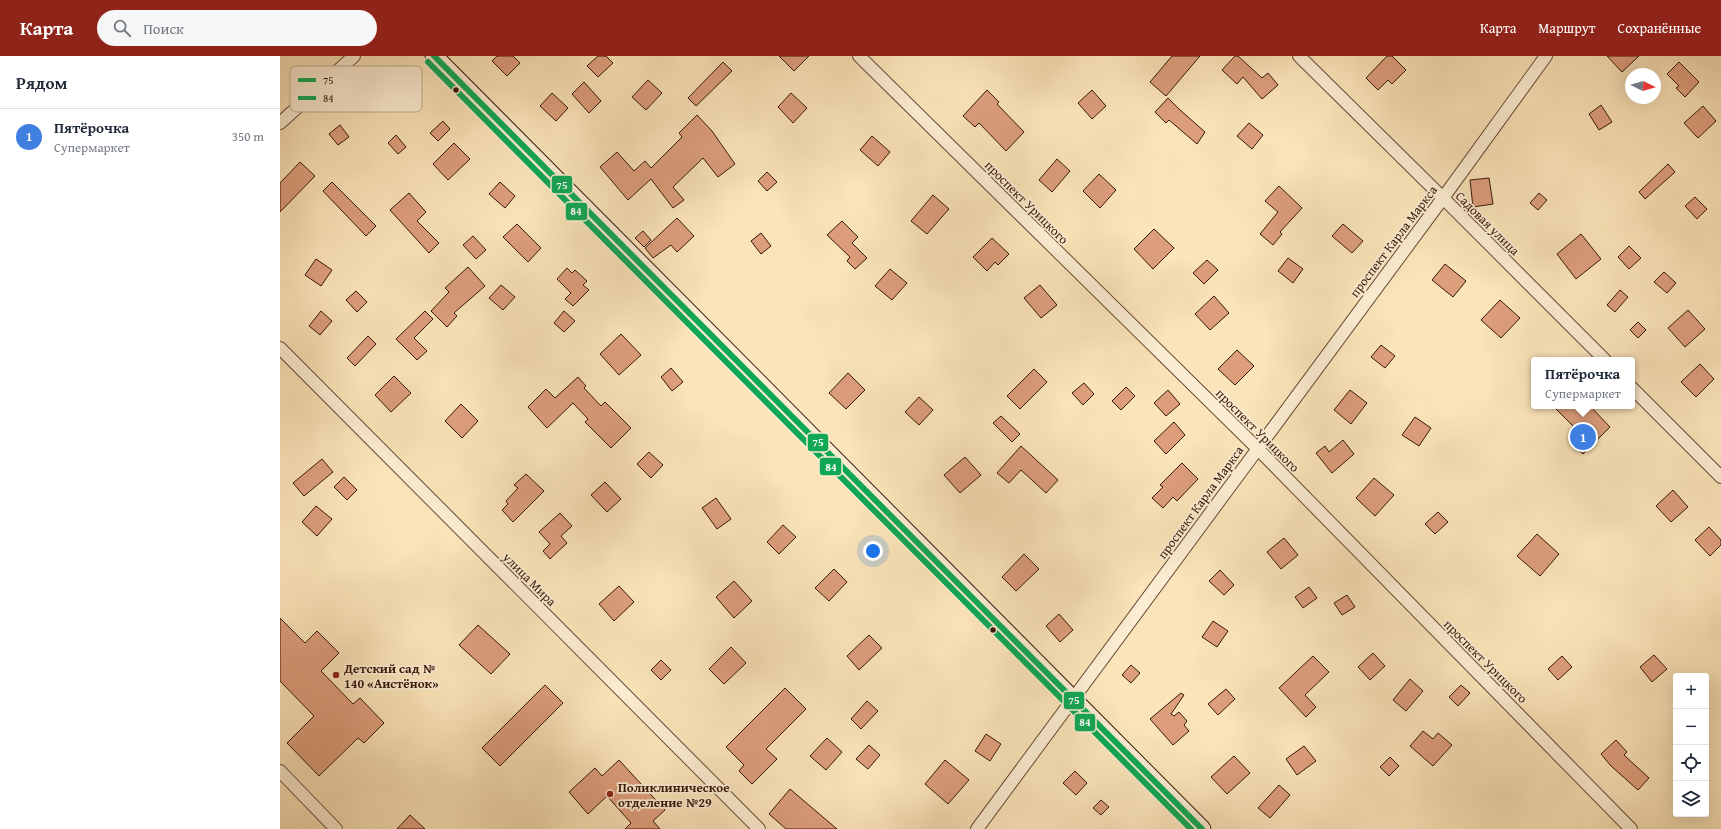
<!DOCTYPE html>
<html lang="ru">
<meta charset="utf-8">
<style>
:root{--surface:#fff;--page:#f6f6f7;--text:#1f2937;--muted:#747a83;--line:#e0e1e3;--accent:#8f2418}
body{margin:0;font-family:"Gentium Book Plus",serif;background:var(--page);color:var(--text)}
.controls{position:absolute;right:12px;bottom:12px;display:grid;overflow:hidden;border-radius:4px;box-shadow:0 4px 16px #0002}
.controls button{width:36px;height:36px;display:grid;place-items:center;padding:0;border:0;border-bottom:1px solid var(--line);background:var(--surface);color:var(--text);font:20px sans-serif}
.compass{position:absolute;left:1345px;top:12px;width:36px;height:36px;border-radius:50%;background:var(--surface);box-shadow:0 4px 16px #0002;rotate:95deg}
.you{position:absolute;left:593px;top:495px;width:14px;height:14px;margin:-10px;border:3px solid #fff;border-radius:50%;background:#1a73e8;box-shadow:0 0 0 6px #1a73e833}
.badge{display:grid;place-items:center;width:26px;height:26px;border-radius:50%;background:var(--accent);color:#fff;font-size:13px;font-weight:700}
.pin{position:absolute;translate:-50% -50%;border:2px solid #fff;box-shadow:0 1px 4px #0006}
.popup{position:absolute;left:1251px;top:301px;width:104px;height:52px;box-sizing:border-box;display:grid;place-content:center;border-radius:4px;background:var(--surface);filter:drop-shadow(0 1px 3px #0005);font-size:13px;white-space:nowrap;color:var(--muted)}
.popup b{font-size:15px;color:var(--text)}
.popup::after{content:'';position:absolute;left:50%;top:100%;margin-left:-8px;border:8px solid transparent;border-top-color:var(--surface)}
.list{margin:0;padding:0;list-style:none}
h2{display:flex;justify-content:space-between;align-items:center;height:52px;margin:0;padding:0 16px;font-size:17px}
h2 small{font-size:13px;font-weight:400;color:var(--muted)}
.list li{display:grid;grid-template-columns:26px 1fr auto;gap:12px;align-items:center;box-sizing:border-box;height:56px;padding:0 16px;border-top:1px solid var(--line)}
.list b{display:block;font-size:15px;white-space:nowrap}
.list p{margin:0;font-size:13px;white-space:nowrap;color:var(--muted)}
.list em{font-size:13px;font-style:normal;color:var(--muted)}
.icon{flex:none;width:22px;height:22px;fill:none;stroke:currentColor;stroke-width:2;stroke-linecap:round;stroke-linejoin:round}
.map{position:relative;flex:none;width:1441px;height:773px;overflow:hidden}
header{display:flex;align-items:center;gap:24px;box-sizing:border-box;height:56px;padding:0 20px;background:var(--accent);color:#fff}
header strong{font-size:19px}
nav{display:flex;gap:22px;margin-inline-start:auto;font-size:14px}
.search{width:280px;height:36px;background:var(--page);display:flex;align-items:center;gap:10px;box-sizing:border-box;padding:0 14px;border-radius:22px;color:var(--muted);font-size:15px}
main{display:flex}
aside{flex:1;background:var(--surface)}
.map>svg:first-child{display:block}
.building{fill:#dd9e7c;stroke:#381709}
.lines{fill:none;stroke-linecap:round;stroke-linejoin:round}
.street-casing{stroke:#694a35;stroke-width:14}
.secondary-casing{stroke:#381709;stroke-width:19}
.street{stroke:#fcedd2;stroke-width:12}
.secondary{stroke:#fcedd2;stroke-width:17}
.bus-1-casing{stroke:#fcedd2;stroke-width:9}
.bus-2-casing{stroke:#fcedd2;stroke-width:9}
.bus-1{stroke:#10a855;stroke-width:6}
.bus-2{stroke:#10a855;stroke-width:6}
.bus-dot{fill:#381709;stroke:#fcedd2;stroke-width:1.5}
.poi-dot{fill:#8f2418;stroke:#fcedd2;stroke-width:1.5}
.labels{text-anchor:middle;stroke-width:3.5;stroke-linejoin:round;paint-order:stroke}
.street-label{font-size:13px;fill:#381709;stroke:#fcedd2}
.poi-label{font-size:13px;font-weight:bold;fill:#381709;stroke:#fcedd2;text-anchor:start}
.key{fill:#fcedd2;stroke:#c1ad96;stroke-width:1}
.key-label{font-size:11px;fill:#381709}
.line-badge{stroke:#fcedd2;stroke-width:1.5}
.badge-label{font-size:11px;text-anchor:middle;font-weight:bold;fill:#fff}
</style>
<header>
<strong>Карта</strong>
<div class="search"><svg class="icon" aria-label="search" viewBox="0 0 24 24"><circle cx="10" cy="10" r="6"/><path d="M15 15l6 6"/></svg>Поиск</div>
<nav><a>Карта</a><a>Маршрут</a><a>Сохранённые</a></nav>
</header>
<main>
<aside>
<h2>Рядом<small></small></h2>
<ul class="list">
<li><span class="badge" style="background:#3f7fe0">1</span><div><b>Пятёрочка</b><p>Супермаркет</p></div><em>350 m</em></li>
</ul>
</aside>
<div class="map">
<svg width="1441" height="773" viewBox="0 0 1441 773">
<rect width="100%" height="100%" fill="#fbe4b9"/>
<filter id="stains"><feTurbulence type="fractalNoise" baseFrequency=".005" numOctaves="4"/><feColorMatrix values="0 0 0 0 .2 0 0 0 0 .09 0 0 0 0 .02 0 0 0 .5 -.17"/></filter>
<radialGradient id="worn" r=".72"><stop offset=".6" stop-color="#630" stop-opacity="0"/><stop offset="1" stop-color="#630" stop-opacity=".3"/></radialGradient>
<g class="building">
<path d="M217 0H233L240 7 227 20 212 5Z"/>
<path d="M318 0H326L333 7 318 21 307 10Z"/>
<path d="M499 0H529L514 15Z"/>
<path d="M892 0H920L886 40 870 26Z"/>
<path d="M955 0H958L982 22 988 17 998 29 982 43 963 21 957 28 942 14Z"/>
<path d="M1107 0H1112L1126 14 1112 28 1108 24 1098 34 1086 22Z"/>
<path d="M1327 0H1359L1342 16Z"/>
<path d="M443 6 452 15 416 50 408 42Z"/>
<path d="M1399 6 1419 26 1405 41 1396 32 1399 30 1387 18Z"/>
<path d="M116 22 134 43 119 56 101 35Z"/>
<path d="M368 24 382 37 366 54 352 41Z"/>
<path d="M304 26 321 45 309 57 292 38Z"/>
<path d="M707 34 719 46 717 48 744 76 726 95 699 67 695 71 683 60Z"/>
<path d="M812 34 826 50 812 63 798 47Z"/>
<path d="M272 37 288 52 276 65 260 50Z"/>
<path d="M511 37 527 52 513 67 498 51Z"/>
<path d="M888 42 899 53 925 76 917 88 889 64 886 67 875 56Z"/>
<path d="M1321 49 1332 66 1319 74 1309 58Z"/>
<path d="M1423 50 1436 65 1418 82 1404 67Z"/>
<path d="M417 59 432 75 455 108 438 121 423 102 393 131 404 144 393 152 371 123 348 144 320 111 337 96 354 115 365 105 371 112 402 81 399 77Z"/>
<path d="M163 65 170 73 158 85 150 77Z"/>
<path d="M969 67 983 79 972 93 957 80Z"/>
<path d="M60 69 69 81 58 89 49 78Z"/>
<path d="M116 79 126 91 118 98 108 87Z"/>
<path d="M592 80 610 96 598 110 580 94Z"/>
<path d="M174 87 190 103 168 124 153 108Z"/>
<path d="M777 103 790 115 772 136 759 124Z"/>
<path d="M20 106 35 120 0 156V127Z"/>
<path d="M1388 108 1395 116 1365 143 1359 136Z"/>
<path d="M487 116 497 126 487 135 478 125Z"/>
<path d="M819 118 836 134 820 152 803 135Z"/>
<path d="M1209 122 1213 148 1193 151 1190 124Z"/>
<path d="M52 126 96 170 86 180 43 135Z"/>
<path d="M220 126 235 140 225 152 209 138Z"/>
<path d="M999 130 1022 152 1000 176 1002 178 993 189 980 178 998 156 985 145Z"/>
<path d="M129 137 146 156 137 165 159 187 149 197 110 154Z"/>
<path d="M1259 137 1267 144 1258 154 1250 147Z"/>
<path d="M653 139 669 153 647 178 631 165Z"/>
<path d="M1415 141 1427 153 1417 163 1405 150Z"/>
<path d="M397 162 414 180 397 196 391 189 373 202 365 192Z"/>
<path d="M562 165 578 181 572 187 587 202 575 213 567 205 570 201 547 179Z"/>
<path d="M237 168 261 192 248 206 223 181Z"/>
<path d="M1063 168 1083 185 1072 197 1052 180Z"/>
<path d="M874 173 894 192 873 213 854 193Z"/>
<path d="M363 175 371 184 364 191 355 182Z"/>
<path d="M481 177 491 190 481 198 471 185Z"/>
<path d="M1301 178 1321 203 1296 223 1277 198Z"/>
<path d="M193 180 206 194 196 203 183 189Z"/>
<path d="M712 182 729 198 718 209 715 206 707 215 693 201Z"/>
<path d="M1349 190 1361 202 1349 213 1338 201Z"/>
<path d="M1008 202 1023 213 1013 227 998 215Z"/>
<path d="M36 203 52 214 41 230 25 219Z"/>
<path d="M927 204 938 214 924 228 913 217Z"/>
<path d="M1165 208 1186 225 1173 241 1152 224Z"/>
<path d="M188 211 205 230 174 257 177 260 167 271 151 255 169 236 165 232Z"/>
<path d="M287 212 292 217 295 214 307 225 303 229 309 234 293 250 285 243 291 237 277 223Z"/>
<path d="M610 213 627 227 612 244 595 230Z"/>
<path d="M1384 216 1396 227 1387 237 1374 226Z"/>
<path d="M221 229 235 241 223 254 209 242Z"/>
<path d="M760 229 777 249 761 262 744 242Z"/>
<path d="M1340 234 1348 241 1335 256 1327 249Z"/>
<path d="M76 235 87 246 77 256 66 244Z"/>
<path d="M934 240 949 257 930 274 915 258Z"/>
<path d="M1220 244 1240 262 1221 282 1201 264Z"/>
<path d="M1408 254 1425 273 1405 291 1388 272Z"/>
<path d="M41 255 52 265 40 279 29 270Z"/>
<path d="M145 255 153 263 134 282 147 295 137 304 116 283Z"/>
<path d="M284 255 295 265 284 276 274 267Z"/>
<path d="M1358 266 1366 274 1358 282 1350 274Z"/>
<path d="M341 278 361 299 339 319 320 298Z"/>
<path d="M88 280 96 288 75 310 67 302Z"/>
<path d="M1101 289 1115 300 1105 312 1091 301Z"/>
<path d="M957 294 974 310 955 329 938 313Z"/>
<path d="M1420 308 1434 323 1416 341 1401 326Z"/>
<path d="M391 312 403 326 392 335 381 321Z"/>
<path d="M754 313 767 326 740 353 727 340Z"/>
<path d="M568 317 585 334 566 353 549 337Z"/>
<path d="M114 320 131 337 111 356 95 339Z"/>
<path d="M298 321 306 330 304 332 321 350 325 346 351 372 331 392 305 366 308 363 293 347 267 372 248 351 266 333 275 342Z"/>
<path d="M804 327 814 338 803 349 792 337Z"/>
<path d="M846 331 855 340 841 354 832 345Z"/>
<path d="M888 334 900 348 886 360 874 347Z"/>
<path d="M1070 334 1087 347 1071 368 1054 354Z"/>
<path d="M639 341 653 354 639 369 625 356Z"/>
<path d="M181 348 198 365 182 382 165 365Z"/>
<path d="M1273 350H1310L1330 371 1303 398 1291 386 1300 377Z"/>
<path d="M721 360 740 378 732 386 713 367Z"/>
<path d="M1135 361 1151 372 1139 390 1122 379Z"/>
<path d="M894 366 905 379 886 398 874 385Z"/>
<path d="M1063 384 1074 398 1052 417 1036 397 1045 390 1049 396Z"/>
<path d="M741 390 778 424 766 437 741 414 729 427 717 417Z"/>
<path d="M369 396 383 409 371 422 357 408Z"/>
<path d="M685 401 701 419 680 437 664 419Z"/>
<path d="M42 403 53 416 24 440 13 427Z"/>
<path d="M902 407 918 423 897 445 893 441 883 452 872 442 883 431 880 429Z"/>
<path d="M246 418 264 435 233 466 222 454 228 448 226 445 238 432 234 429Z"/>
<path d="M64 421 77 434 67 444 54 431Z"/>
<path d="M1094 422 1114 439 1095 460 1076 442Z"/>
<path d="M325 426 341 443 327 456 311 439Z"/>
<path d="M1393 434 1408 451 1391 466 1376 450Z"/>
<path d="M436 442 451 463 437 473 422 452Z"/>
<path d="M36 450 52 463 37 480 22 466Z"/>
<path d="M1158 456 1168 466 1155 478 1145 468Z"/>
<path d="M280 457 292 470 281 480 287 487 270 503 263 495 270 488 259 476Z"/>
<path d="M503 469 516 481 499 498 487 486Z"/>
<path d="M1429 471 1441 484V489L1430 500 1415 484Z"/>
<path d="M1257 478 1279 498 1260 520 1237 500Z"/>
<path d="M1004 482 1018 499 1001 513 987 496Z"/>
<path d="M744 498 759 513 736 535 722 521Z"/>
<path d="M554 513 567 526 549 545 535 532Z"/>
<path d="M940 514 954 529 944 539 929 525Z"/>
<path d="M454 525 472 545 454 562 436 541Z"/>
<path d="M339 530 354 546 334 565 319 548Z"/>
<path d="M1029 531 1037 542 1023 552 1015 541Z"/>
<path d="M1067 539 1075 551 1062 559 1054 547Z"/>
<path d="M779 558 793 574 780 586 766 570Z"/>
<path d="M0 562 25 587 37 575 59 597 41 615 73 648 80 642 104 667 84 687 78 682 39 720 7 687 34 660 0 625Z"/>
<path d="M933 565 948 575 937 591 922 581Z"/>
<path d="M198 569 230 598 211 618 179 589Z"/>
<path d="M589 579 602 592 579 614 567 600Z"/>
<path d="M451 591 466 607 444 628 429 613Z"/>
<path d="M1093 597 1105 610 1090 624 1078 611Z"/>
<path d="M1374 599 1387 613 1372 626 1360 611Z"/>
<path d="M1033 600 1049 616 1025 639 1036 651 1026 661 999 632Z"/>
<path d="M1282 600 1292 611 1278 624 1268 613Z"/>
<path d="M381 604 391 614 381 624 371 614Z"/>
<path d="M851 609 860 617 851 627 842 619Z"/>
<path d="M1130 623 1143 635 1126 655 1113 644Z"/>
<path d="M265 629 283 647 220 710 202 692Z"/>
<path d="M1181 629 1190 637 1178 650 1169 641Z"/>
<path d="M505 632 526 653 486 693 497 703 472 728 459 715 464 709 446 691Z"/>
<path d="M946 633 955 643 938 659 928 648Z"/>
<path d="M901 637 904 639 891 658 894 660 899 656 907 665 904 669 909 675 893 689 870 663Z"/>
<path d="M587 645 598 655 581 673 571 663Z"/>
<path d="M1143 675 1153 683 1158 677 1172 689 1153 710 1130 690Z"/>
<path d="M706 678 721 688 710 705 695 695Z"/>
<path d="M547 682 562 696 546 714 530 700Z"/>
<path d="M1336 684 1347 696 1344 699 1369 722 1358 734 1331 710 1321 698Z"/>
<path d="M589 689 600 699 588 713 576 703Z"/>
<path d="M1024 690 1036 705 1017 719 1006 703Z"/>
<path d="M954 700 970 717 947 738 931 721Z"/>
<path d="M1110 701 1119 710 1109 720 1100 711Z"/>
<path d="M339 704 385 754 373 765 380 773H345L351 767 327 740 308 758 289 736 315 712 322 720Z"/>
<path d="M665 704 689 724 668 748 645 728Z"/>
<path d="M795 715 807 727 796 739 783 727Z"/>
<path d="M999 729 1010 739 990 762 978 752Z"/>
<path d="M510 733 557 773H506L489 758Z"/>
<path d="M821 744 829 751 821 759 813 752Z"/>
<path d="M130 759 145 773H117Z"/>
</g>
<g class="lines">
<defs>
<g id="street">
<path d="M579 0 977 392 1351 773"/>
<path d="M1019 0 1163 142 1325 304"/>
<path d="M0 67 74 0"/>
<path d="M0 292 479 773"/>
<path d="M1352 332 1441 421"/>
<path d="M0 715 56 773"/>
<path d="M697 773 1163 142 1266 0"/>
</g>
<path id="secondary" d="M154 0 922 773"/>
</defs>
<use href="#street" class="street-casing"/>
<use href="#secondary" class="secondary-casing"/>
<use href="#street" class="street"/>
<use href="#secondary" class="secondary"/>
<defs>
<path id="bus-1" d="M154 0 922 773"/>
<path id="bus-2" d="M148 6 911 773"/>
</defs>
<use href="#bus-1" class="bus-1-casing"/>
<use href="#bus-2" class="bus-2-casing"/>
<use href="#bus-1" class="bus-1"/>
<use href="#bus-2" class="bus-2"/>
</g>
<g class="bus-dot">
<circle cx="176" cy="34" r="3.5"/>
<circle cx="713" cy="574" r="3.5"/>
</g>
<g class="poi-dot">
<circle cx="56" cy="619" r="4"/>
<circle cx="330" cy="738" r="4"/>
</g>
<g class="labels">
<g class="street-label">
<text transform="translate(747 146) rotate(45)" y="5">проспект Урицкого</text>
<text transform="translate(1208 167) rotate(45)" y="5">Садовая улица</text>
<text transform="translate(1113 185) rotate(-53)" y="5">проспект Карла Маркса</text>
<text transform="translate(978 374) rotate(45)" y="5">проспект Урицкого</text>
<text transform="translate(920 446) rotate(-54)" y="5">проспект Карла Маркса</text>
<text transform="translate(250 523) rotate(45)" y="5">улица Мира</text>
<text transform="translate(1206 605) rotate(45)" y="5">проспект Урицкого</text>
</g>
<g class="poi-label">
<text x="64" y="617">Детский сад №<tspan x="64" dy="15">140 «Аистёнок»</tspan></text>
<text x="338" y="736">Поликлиническое<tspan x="338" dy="15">отделение №29</tspan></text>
</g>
</g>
<rect x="10" y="10" width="132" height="46" rx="6" class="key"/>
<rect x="18" y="22" width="18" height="4" fill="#10a855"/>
<rect x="18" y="40" width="18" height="4" fill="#10a855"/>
<g class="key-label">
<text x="43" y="28">75</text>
<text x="43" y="46">84</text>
</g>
<g class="line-badge">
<rect x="271" y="119" width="22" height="19" rx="4" fill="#10a855"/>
<rect x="285" y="146" width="23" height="19" rx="4" fill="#10a855"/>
<rect x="527" y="377" width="22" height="19" rx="4" fill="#10a855"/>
<rect x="539" y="401" width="23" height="19" rx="4" fill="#10a855"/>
<rect x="783" y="635" width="22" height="19" rx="4" fill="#10a855"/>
<rect x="794" y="657" width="22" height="19" rx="4" fill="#10a855"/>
</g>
<g class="badge-label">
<text x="282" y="133">75</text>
<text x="296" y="159">84</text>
<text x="538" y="390">75</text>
<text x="551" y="415">84</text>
<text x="794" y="648">75</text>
<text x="805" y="670">84</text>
</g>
<rect width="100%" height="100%" filter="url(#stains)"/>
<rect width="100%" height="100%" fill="url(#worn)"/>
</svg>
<div class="controls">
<button>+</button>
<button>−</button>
<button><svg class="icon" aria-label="locate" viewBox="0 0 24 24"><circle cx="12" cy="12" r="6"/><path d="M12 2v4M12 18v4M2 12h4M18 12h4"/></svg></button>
<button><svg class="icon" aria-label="layers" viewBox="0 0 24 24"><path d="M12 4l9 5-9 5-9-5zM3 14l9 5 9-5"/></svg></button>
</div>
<svg class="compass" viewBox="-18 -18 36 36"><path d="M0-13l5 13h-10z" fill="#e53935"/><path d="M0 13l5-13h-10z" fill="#747a83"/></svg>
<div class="you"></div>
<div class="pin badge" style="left:1303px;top:381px;background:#3f7fe0">1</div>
<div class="popup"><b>Пятёрочка</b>Супермаркет</div>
</div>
</main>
